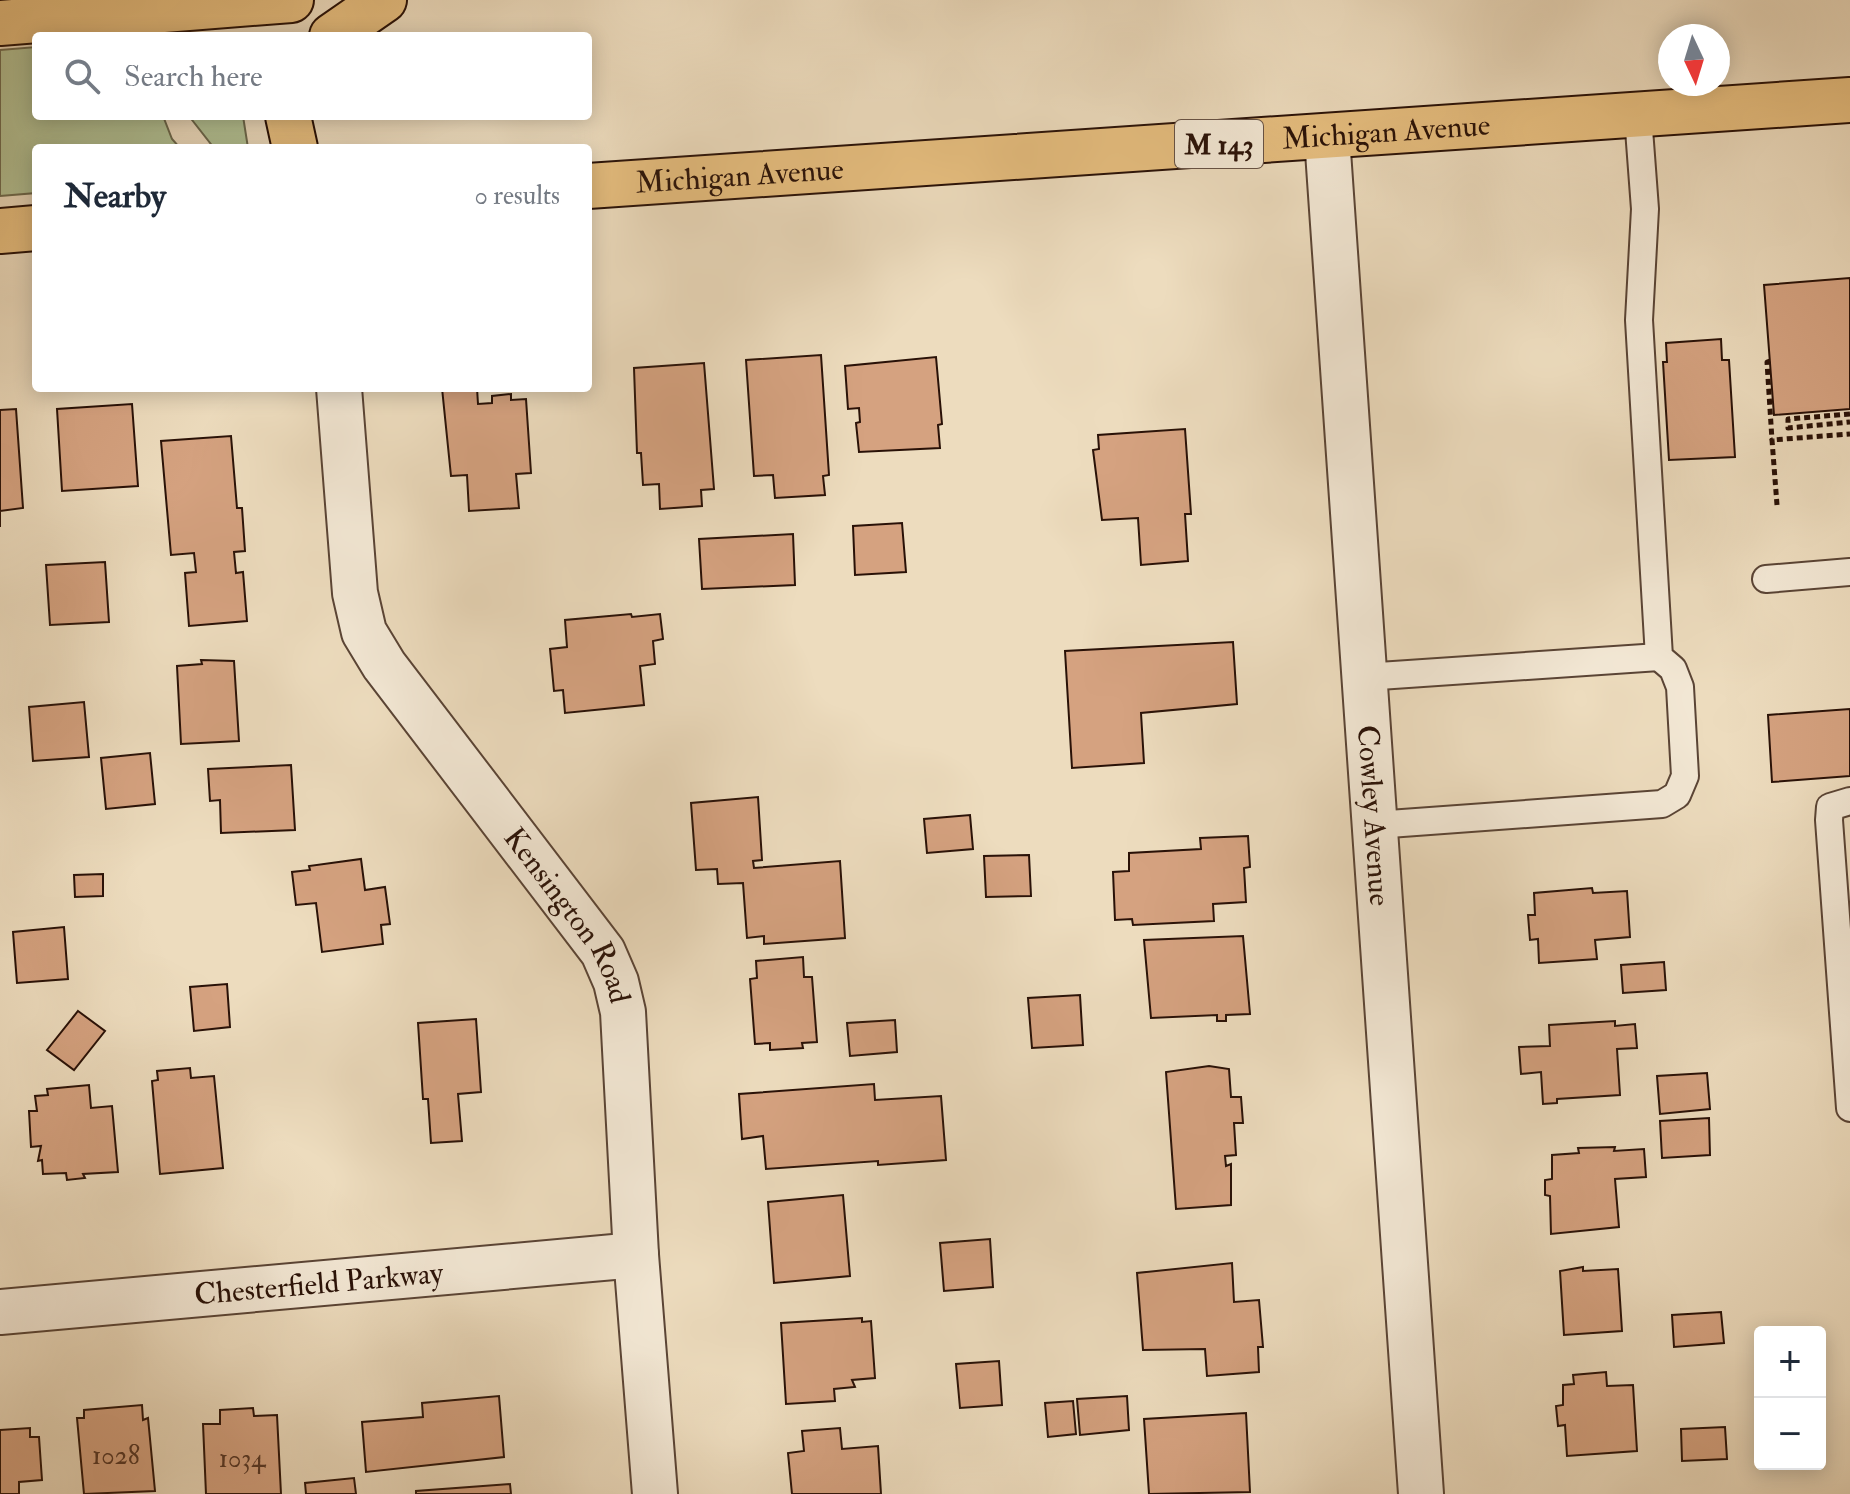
<!DOCTYPE html>
<meta charset="utf-8">
<style>
:root{--surface:#fff;--page:#f2f2f3;--text:#1f2937;--muted:#747a83;--line:#e0e1e3}
body{margin:0;font-family:"IM FELL Double Pica",serif;background:var(--page);color:var(--text)}
.controls{position:absolute;right:24px;bottom:24px;display:grid;overflow:hidden;border-radius:8px;box-shadow:0 4px 20px #0003}
.controls button{width:72px;height:72px;display:grid;place-items:center;padding:0;border:0;border-bottom:2px solid var(--line);background:var(--surface);color:var(--text);font:40px sans-serif}
.compass{position:absolute;left:1658px;top:24px;width:72px;height:72px;border-radius:50%;background:var(--surface);box-shadow:0 4px 20px #0003;rotate:176deg}
.list{margin:0;padding:0;list-style:none}
h2{display:flex;justify-content:space-between;align-items:center;height:104px;margin:0;padding:0 32px;font-size:34px}
h2 small{font-size:26px;font-weight:400;color:var(--muted)}
.icon{flex:none;width:44px;height:44px;fill:none;stroke:currentColor;stroke-width:2;stroke-linecap:round;stroke-linejoin:round}
.map{position:relative;flex:none;width:1850px;height:1494px;overflow:hidden}
.search{position:absolute;background:var(--surface);box-shadow:0 4px 20px #0003;left:32px;top:32px;width:560px;height:88px;display:flex;align-items:center;gap:20px;box-sizing:border-box;padding:0 28px;border-radius:8px;color:var(--muted);font-size:30px}
.panel{position:absolute;background:var(--surface);box-shadow:0 4px 20px #0003;left:32px;top:144px;width:560px;height:248px;border-radius:8px}
.map>svg:first-child{display:block}
.green{fill:#b3c295;stroke:#6e6a4e;stroke-width:2}
.building{fill:#d5a280;stroke:#291107;stroke-width:2}
.lines{fill:none;stroke-linecap:round;stroke-linejoin:round}
.lane-casing{stroke:#5a4435;stroke-width:30}
.street-casing{stroke:#5a4435;stroke-width:48}
.primary-casing{stroke:#291107;stroke-width:48}
.path{stroke:#291107;stroke-width:5;stroke-dasharray:6 4;stroke-linecap:butt}
.lane{stroke:#f3e8d5;stroke-width:26}
.street{stroke:#f3e8d5;stroke-width:44}
.primary{stroke:#e6be7f;stroke-width:44}
.labels{text-anchor:middle;stroke-width:8;stroke-linejoin:round;paint-order:stroke}
.number-label{font-size:26px;fill:#543525}
.shield{fill:#f3e8d5;stroke:#665245;stroke-width:2}
.shield-label{font-size:28px;font-weight:bold;fill:#291107}
.street-label{font-size:30px;fill:#291107;stroke:#f3e8d5}
</style>
<div class="map">
<svg width="1850" height="1494" viewBox="0 0 1850 1494">
<rect width="100%" height="100%" fill="#eddcbe"/>
<filter id="stains"><feTurbulence type="fractalNoise" baseFrequency=".0025" numOctaves="4"/><feColorMatrix values="0 0 0 0 .2 0 0 0 0 .09 0 0 0 0 .02 0 0 0 .5 -.17"/></filter>
<radialGradient id="worn" r=".72"><stop offset=".6" stop-color="#630" stop-opacity="0"/><stop offset="1" stop-color="#630" stop-opacity=".3"/></radialGradient>
<g class="green">
<path d="M36 47V116H163L172 139 180 148H36V193L0 196V50Z"/>
<path d="M189 116H243L248 148H214Z"/>
</g>
<g class="building">
<path d="M1850 278V409L1774 415 1764 285Z"/>
<path d="M1721 339 1722 360H1729L1735 457 1669 460 1663 362H1667L1666 343Z"/>
<path d="M821 355 829 475 823 476 825 495 775 498 773 475 754 476 746 360Z"/>
<path d="M936 357 942 424 938 425 940 448 859 452 856 423 860 422 859 408 848 409 845 366Z"/>
<path d="M704 363 714 489 701 490 702 506 660 509 659 484 643 485 641 453H637L634 368Z"/>
<path d="M442 388H477L478 404 492 403V396L511 394V400L526 399 531 473 516 474 519 508 469 511 467 475 451 476Z"/>
<path d="M132 404 138 486 62 491 57 409Z"/>
<path d="M16 409 23 508 0 511V527V410Z"/>
<path d="M1185 429 1191 514H1185L1188 561 1141 565 1138 518 1102 520 1093 450 1099 449 1098 435Z"/>
<path d="M231 436 237 508H242L245 551 234 552 236 573 243 572 247 621 189 626 185 573 196 572 194 553 171 555 161 441Z"/>
<path d="M902 523 906 572 855 575 853 526Z"/>
<path d="M793 534 795 585 702 589 699 539Z"/>
<path d="M105 562 109 622 50 625 46 565Z"/>
<path d="M631 614 632 617 660 614 663 639 653 641 655 664 640 666 644 705 565 713 563 690 554 691 550 649 567 647 565 620Z"/>
<path d="M1233 642 1237 704 1141 713 1144 763 1072 768 1065 651Z"/>
<path d="M201 660 234 661 239 741 181 744 177 666 202 664Z"/>
<path d="M84 702 89 757 33 761 29 707Z"/>
<path d="M1850 709V776L1772 782 1768 715Z"/>
<path d="M150 753 155 804 106 809 101 758Z"/>
<path d="M291 765 295 830 221 833 220 800 210 801 208 769Z"/>
<path d="M758 797 762 860 753 861 754 868 840 861 845 938 764 944V936L747 938 743 883 718 884 717 869 696 870 691 803Z"/>
<path d="M970 815 973 849 927 853 924 819Z"/>
<path d="M1248 836 1250 867 1244 868 1246 902 1213 904 1214 921 1133 925 1132 919 1115 920 1113 872 1129 871V853L1201 849 1200 838Z"/>
<path d="M1029 855 1031 896 986 897 984 856Z"/>
<path d="M361 859 365 890 385 887 390 924 381 925 383 944 322 952 316 903 296 905 292 872 310 870 309 866Z"/>
<path d="M103 874V896L75 897 74 875Z"/>
<path d="M1592 888 1593 893 1627 891 1630 937 1595 940 1597 959 1539 963 1538 939 1530 940 1528 915H1535L1534 893Z"/>
<path d="M64 927 68 979 17 983 13 932Z"/>
<path d="M1243 936 1250 1014 1226 1015V1021H1217V1015L1151 1018 1144 940Z"/>
<path d="M803 957 804 977H812L817 1042 802 1043 803 1048 770 1050V1043L755 1044 750 979 757 978 756 961Z"/>
<path d="M1664 962 1666 990 1623 993 1621 965Z"/>
<path d="M227 984 230 1027 194 1031 190 987Z"/>
<path d="M1080 995 1083 1045 1032 1048 1028 998Z"/>
<path d="M78 1011 105 1031 74 1070 47 1050Z"/>
<path d="M476 1019 481 1092 458 1094 462 1141 431 1143 428 1099H423L418 1023Z"/>
<path d="M895 1020 897 1052 850 1056 847 1023Z"/>
<path d="M1615 1021V1026L1635 1024 1637 1048 1617 1049 1620 1095 1557 1099V1103L1543 1104 1541 1072 1521 1074 1519 1047 1550 1046 1549 1025Z"/>
<path d="M1209 1066 1229 1069 1231 1097H1241L1243 1123H1234L1236 1155 1225 1156 1226 1166 1231 1164V1205L1176 1209 1166 1072Z"/>
<path d="M190 1068 191 1078 214 1076 223 1168 160 1174 152 1081 158 1080 157 1071Z"/>
<path d="M1707 1073 1710 1109 1660 1114 1657 1076Z"/>
<path d="M874 1084 875 1100 941 1096 946 1160 878 1165V1161L766 1169 763 1136 742 1139 739 1094Z"/>
<path d="M89 1085 91 1108 112 1106 118 1172 83 1174 85 1178 67 1180 66 1173 43 1174 42 1160 38 1161 41 1146 31 1147 29 1111H37L35 1096 48 1095 47 1089Z"/>
<path d="M1709 1118 1710 1155 1662 1158 1660 1121Z"/>
<path d="M1615 1147 1614 1151 1644 1149 1646 1177 1615 1179 1619 1227 1551 1234 1550 1196 1545 1195V1180L1552 1179V1155L1579 1153 1578 1148Z"/>
<path d="M843 1195 850 1276 774 1283 768 1202Z"/>
<path d="M990 1239 993 1287 944 1291 940 1243Z"/>
<path d="M1232 1263 1234 1302 1259 1300 1263 1347H1258L1259 1372 1207 1376 1205 1349 1143 1350 1137 1273Z"/>
<path d="M1583 1267V1271L1618 1269 1622 1331 1564 1335 1560 1271Z"/>
<path d="M1721 1312 1724 1343 1674 1347 1672 1315Z"/>
<path d="M862 1318V1322L871 1321 875 1378 852 1380 855 1387 834 1389 835 1401 786 1404 781 1323Z"/>
<path d="M999 1361 1002 1405 960 1408 956 1364Z"/>
<path d="M1606 1372 1607 1386 1633 1385 1637 1451 1567 1456 1565 1425 1558 1426 1556 1406 1563 1405V1385L1574 1384 1573 1375Z"/>
<path d="M499 1396 504 1457 366 1472 362 1422 423 1417 422 1403Z"/>
<path d="M1127 1396 1129 1430 1080 1435 1077 1399Z"/>
<path d="M1073 1401 1076 1434 1048 1437 1045 1403Z"/>
<path d="M142 1405 143 1420 148 1418 155 1491 84 1494 77 1418H84V1410Z"/>
<path d="M253 1408 254 1416 277 1415 281 1494H206L203 1424H220V1410Z"/>
<path d="M1246 1413 1250 1492 1149 1494 1144 1419Z"/>
<path d="M1725 1427 1727 1459 1682 1461 1681 1429Z"/>
<path d="M30 1428V1437H39L42 1480 19 1482V1494H0V1430Z"/>
<path d="M840 1428 842 1449 878 1446 881 1494H792L788 1453 804 1451 802 1431Z"/>
<path d="M354 1478 356 1494H306L305 1483Z"/>
<path d="M510 1484 511 1494H416V1491Z"/>
</g>
<g class="lines">
<defs>
<g id="lane">
<path d="M1766 579 1850 572"/>
<path d="M1364 677 1659 657"/>
<path d="M1850 801 1830 807 1829 820 1850 1108"/>
<path d="M1375 825 1662 804 1677 795 1685 776 1680 687 1673 669 1659 657 1639 320 1645 209 1638 116"/>
</g>
<g id="street">
<path id="s1" d="M1327 137 1421 1494"/>
<path id="s2" d="M339 388 355 593 364 632 384 665 603 952 616 982 623 1012 636 1255 655 1494"/>
<path id="s3" d="M0 1312 636 1255"/>
</g>
<g id="primary">
<path d="M0 23 291 0"/>
<path d="M332 36 384 0"/>
<path d="M288 116 295 148"/>
<path id="s4" d="M588 186 1850 100"/>
<path d="M0 231 36 228"/>
</g>
</defs>
<use href="#lane" class="lane-casing"/>
<use href="#street" class="street-casing"/>
<use href="#primary" class="primary-casing"/>
<g class="path">
<path d="M1770 361 1767 362 1772 440"/>
<path d="M1850 414 1788 419V428L1850 422"/>
<path d="M1777 505 1772 440 1850 434"/>
</g>
<use href="#lane" class="lane"/>
<use href="#street" class="street"/>
<use href="#primary" class="primary"/>
</g>
<g class="labels">
<g class="number-label">
<text x="116" y="1464">1028</text>
<text x="242" y="1467">1034</text>
</g>
<rect class="shield" x="1175" y="120" width="88" height="48" rx="6"/>
<g class="shield-label">
<text x="1219" y="154">M 143</text>
</g>
<g class="street-label">
<text dy="10" stroke="none"><textPath href="#s4" startOffset="800">Michigan Avenue</textPath></text>
<text dy="10" stroke="none"><textPath href="#s4" startOffset="152">Michigan Avenue</textPath></text>
<text dy="10" stroke="none"><textPath href="#s1" startOffset="680">Cowley Avenue</textPath></text>
<text dy="10" stroke="none"><textPath href="#s2" startOffset="596">Kensington Road</textPath></text>
<text dy="10" stroke="none"><textPath href="#s3" startOffset="320">Chesterfield Parkway</textPath></text>
</g>
</g>
<rect width="100%" height="100%" filter="url(#stains)"/>
<rect width="100%" height="100%" fill="url(#worn)"/>
</svg>
<div class="controls">
<button>+</button>
<button>−</button>
</div>
<svg class="compass" viewBox="-18 -18 36 36"><path d="M0-13l5 13h-10z" fill="#e53935"/><path d="M0 13l5-13h-10z" fill="#747a83"/></svg>
<div class="search"><svg class="icon" aria-label="search" viewBox="0 0 24 24"><circle cx="10" cy="10" r="6"/><path d="M15 15l6 6"/></svg>Search here</div>
<section class="panel">
<h2>Nearby<small>0 results</small></h2>
<ul class="list">
</ul>
</section>
</div>
